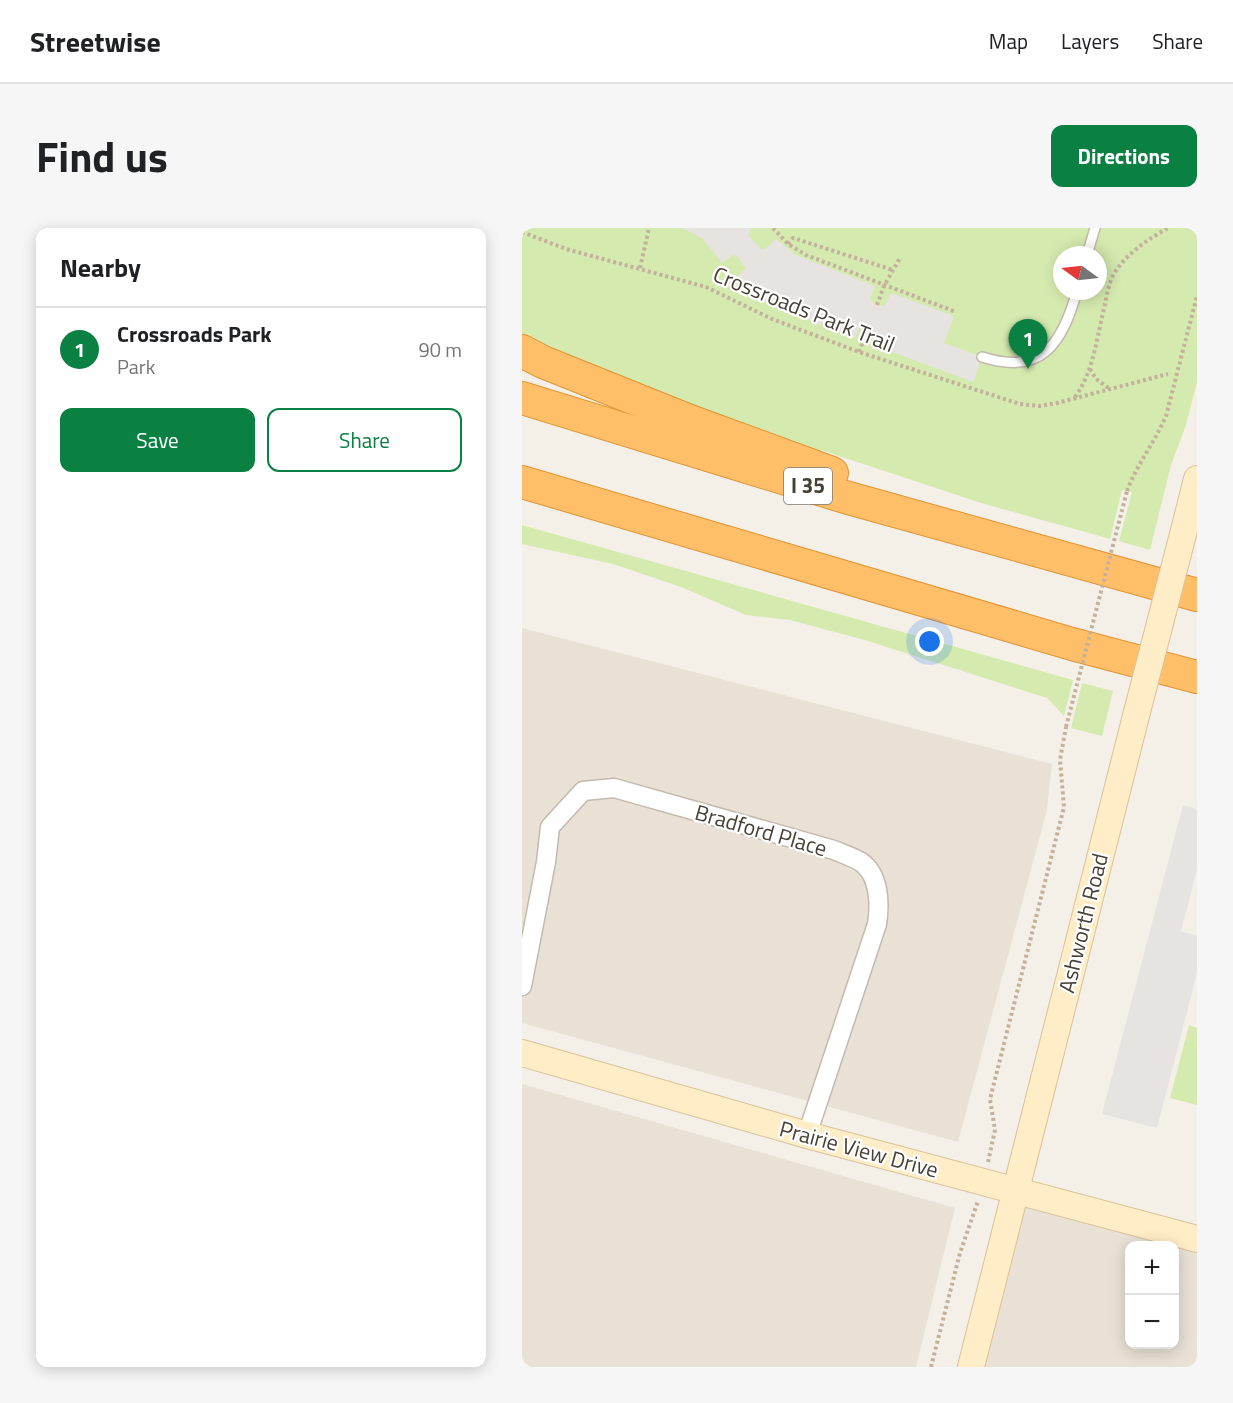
<!DOCTYPE html>
<meta charset="utf-8">
<style>
:root{--surface:#fff;--page:#f6f6f6;--text:#202124;--muted:#757577;--line:#e0e0e0;--accent:#0b8043}
body{margin:0;font-family:"Titillium Web",sans-serif;background:var(--page);color:var(--text)}
.controls{position:absolute;right:18px;bottom:18px;display:grid;overflow:hidden;border-radius:12px;box-shadow:0 3px 15px #0003}
.controls button{width:54px;height:54px;display:grid;place-items:center;padding:0;border:0;border-bottom:2px solid var(--line);background:var(--surface);color:var(--text);font:30px sans-serif}
.compass{position:absolute;left:531px;top:18px;width:54px;height:54px;border-radius:50%;background:var(--surface);box-shadow:0 3px 15px #0003;rotate:285deg}
.you{position:absolute;left:408px;top:414px;width:21px;height:21px;margin:-15px;border:4px solid #fff;border-radius:50%;background:#1a73e8;box-shadow:0 0 0 9px #1a73e833}
.badge{display:grid;place-items:center;width:39px;height:39px;border-radius:50%;background:var(--accent);color:#fff;font-size:20px;font-weight:700}
.pin{position:absolute;translate:-50% -50px;filter:drop-shadow(0 2px 3px #0008)}
.pin::after{content:'';position:absolute;top:32px;width:21px;height:18px;background:inherit;clip-path:polygon(0 0,100% 0,50% 100%)}
.list{margin:0;padding:0;list-style:none}
h2{display:flex;justify-content:space-between;align-items:center;height:78px;margin:0;padding:0 24px;font-size:26px}
h2 small{font-size:20px;font-weight:400;color:var(--muted)}
.list li{display:grid;grid-template-columns:39px 1fr auto;gap:18px;align-items:center;box-sizing:border-box;height:84px;padding:0 24px;border-top:2px solid var(--line)}
.list b{display:block;font-size:22px;white-space:nowrap}
.list p{margin:0;font-size:20px;white-space:nowrap;color:var(--muted)}
.list em{font-size:20px;font-style:normal;color:var(--muted)}
.actions{display:flex;gap:12px;padding:18px 24px}
.actions a{flex:1;padding:14px 0;border:2px solid var(--accent);border-radius:12px;text-align:center;font-size:21px;color:var(--accent)}
.actions .main{background:var(--accent);color:#fff}
.map{position:relative;flex:none;width:675px;height:1139px;overflow:hidden;border-radius:12px}
header{display:flex;align-items:center;gap:36px;box-sizing:border-box;height:84px;padding:0 30px;background:var(--surface);border-bottom:2px solid var(--line)}
header strong{font-size:28px}
nav{display:flex;gap:33px;margin-inline-start:auto;font-size:21px}
.intro{display:flex;align-items:center;justify-content:space-between;box-sizing:border-box;height:144px;padding:0 36px}
h1{margin:0;font-size:42px}
.button{padding:15px 27px;border-radius:12px;background:var(--accent);color:#fff;font-size:21px;font-weight:700}
main{display:flex;gap:36px;padding:0 36px}
aside{flex:1;background:var(--surface);border-radius:12px;box-shadow:0 3px 15px #0003}
.map>svg:first-child{display:block}
.residential{fill:#e9e1d6;fill-rule:evenodd}
.green{fill:#d5eaaf;fill-rule:evenodd}
.parking{fill:#e6e3e0}
.lines{fill:none;stroke-linecap:round;stroke-linejoin:round}
.lane-casing{stroke:#c3b9ad;stroke-width:12}
.street-casing{stroke:#c3b9ad;stroke-width:21}
.secondary-casing{stroke:#d9c298;stroke-width:28}
.highway-casing{stroke:#e39333;stroke-width:34}
.path{stroke:#c3b19b;stroke-width:4;stroke-dasharray:3 3;stroke-linecap:butt}
.lane{stroke:#fff;stroke-width:9}
.street{stroke:#fff;stroke-width:18}
.secondary{stroke:#ffedc7;stroke-width:26}
.highway{stroke:#ffbf68;stroke-width:32}
.secondary-bridge-casing{stroke:#d9c298;stroke-width:28;stroke-linecap:butt}
.path-bridge{stroke:#c3b19b;stroke-width:4;stroke-dasharray:3 3;stroke-linecap:butt}
.secondary-bridge{stroke:#ffedc7;stroke-width:26}
.labels{text-anchor:middle;stroke-width:4.5;stroke-linejoin:round;paint-order:stroke}
.shield{fill:#fff;stroke:#7f7972;stroke-width:1.5}
.shield-label{font-size:21px;font-weight:bold;fill:#484036}
.street-label{font-size:22px;fill:#484036;stroke:#fff}
</style>
<header>
<strong>Streetwise</strong>
<nav><a>Map</a><a>Layers</a><a>Share</a></nav>
</header>
<div class="intro"><h1>Find us</h1><a class="button">Directions</a></div>
<main>
<aside>
<h2>Nearby<small></small></h2>
<ul class="list">
<li><span class="badge">1</span><div><b>Crossroads Park</b><p>Park</p></div><em>90 m</em></li>
</ul>
<div class="actions"><a class="main">Save</a><a>Share</a></div>
</aside>
<div class="map">
<svg width="675" height="1139" viewBox="0 0 675 1139">
<rect width="100%" height="100%" fill="#f4f0e8"/>
<g class="residential">
<path d="M0 400 530 536 525 582 436 914 0 795Z"/>
<path d="M0 856 433 980 394 1139H0Z"/>
<path d="M492 961 675 1011V1139H449ZM608 1018H652V1116H608Z"/>
</g>
<g class="green">
<path d="M0 0H675V154L664 197 649 237 628 322 597 313 610 264 600 262 588 311 459 275 299 222 296 229 0 114ZM540 27H576V63H540Z"/>
<path d="M0 297 551 452 542 488 525 470 346 413 268 392 224 387 159 359 91 336 0 316Z"/>
<path d="M560 455 591 463 580 508 549 500Z"/>
<path d="M667 797 675 800V877L648 870Z"/>
</g>
<g class="parking">
<path d="M160 0H229L226 7 239 21H243L254 11 274 27 353 58 348 71 351 75 362 78 369 65 432 88 422 115 460 129 451 154 349 116 353 104 351 100 339 97 333 110 244 75 214 50 224 40 215 28 211 27 200 35 180 10Z"/>
<path d="M661 577 675 581V642L659 703 675 708V745L635 900 580 886Z"/>
</g>
<g class="lines">
<defs>
<g id="lane">
<path d="M565 27 573 0"/>
<path d="M460 129C520 148 540 116 555 63"/>
</g>
<path id="street" d="M0 758 24 634 28 599 61 563 92 560 312 622C321 626 331 629 339 634 358 647 358 677 355 696L285 907"/>
<g id="secondary">
<path d="M667 283 675 251"/>
<path d="M0 825 285 907 675 1011"/>
<path d="M449 1139 615 484"/>
</g>
<g id="highway">
<path d="M0 123 21 134 168 193 310 245"/>
<path d="M0 170 323 269 675 367"/>
<path d="M0 254 550 416 675 449"/>
</g>
</defs>
<use href="#lane" class="lane-casing"/>
<use href="#street" class="street-casing"/>
<use href="#secondary" class="secondary-casing"/>
<use href="#highway" class="highway-casing"/>
<g class="path">
<path d="M251 0 266 16 284 27 434 84"/>
<path d="M0 4 44 21 184 59 250 91 337 124 498 176 517 178 535 175 646 146"/>
<path d="M266 16 271 10 371 42"/>
<path d="M118 40 127 0"/>
<path d="M355 77 362 58 378 30"/>
<path d="M337 124 347 98"/>
<path d="M568 141 574 151 588 161"/>
<path d="M553 169C572 143 575 108 583 76 585 65 588 50 595 41 607 24 628 10 646 0"/>
<path d="M605 263C615 236 633 214 644 188L675 68"/>
<path d="M466 934 473 902 468 871 542 579 538 532 544 499"/>
<path d="M409 1139 438 1025 456 973"/>
</g>
<use href="#lane" class="lane"/>
<use href="#street" class="street"/>
<use href="#secondary" class="secondary"/>
<use href="#highway" class="highway"/>
<defs>
<path id="secondary-bridge" d="M615 484 667 283"/>
</defs>
<use href="#secondary-bridge" class="secondary-bridge-casing"/>
<path class="path-bridge" d="M544 499 605 263"/>
<use href="#secondary-bridge" class="secondary-bridge"/>
</g>
<g class="labels">
<rect class="shield" x="262" y="240" width="48" height="36" rx="4.5"/>
<g class="shield-label">
<text x="286" y="265">I 35</text>
</g>
<g class="street-label">
<text transform="translate(282 81) rotate(22)" y="8">Crossroads Park Trail</text>
<text transform="translate(239 602) rotate(16)" y="8">Bradford Place</text>
<text transform="translate(561 695) rotate(-76)" y="8">Ashworth Road</text>
<text transform="translate(337 921) rotate(15)" y="8">Prairie View Drive</text>
</g>
</g>
</svg>
<div class="controls">
<button>+</button>
<button>−</button>
</div>
<svg class="compass" viewBox="-18 -18 36 36"><path d="M0-13l5 13h-10z" fill="#e53935"/><path d="M0 13l5-13h-10z" fill="#757577"/></svg>
<div class="you"></div>
<div class="pin badge" style="left:506px;top:141px">1</div>
</div>
</main>
